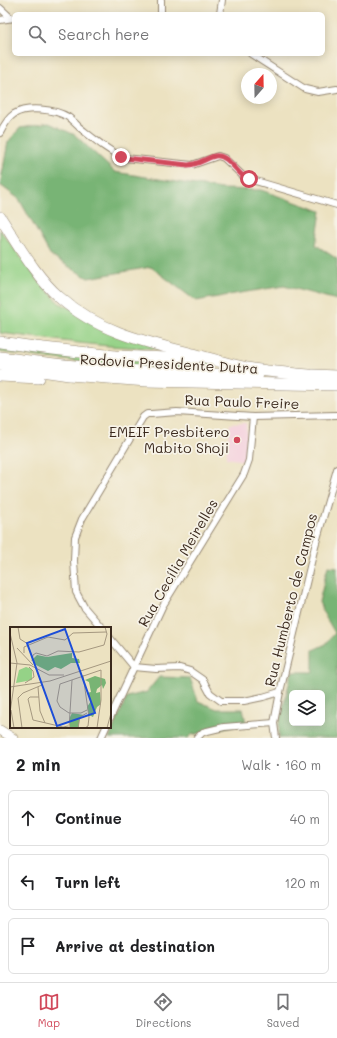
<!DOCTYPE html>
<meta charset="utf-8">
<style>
:root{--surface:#fff;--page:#f2f2f2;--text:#202124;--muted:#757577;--line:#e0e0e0;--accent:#d1495b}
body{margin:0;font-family:Mali,sans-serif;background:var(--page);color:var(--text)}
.controls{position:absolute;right:12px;bottom:12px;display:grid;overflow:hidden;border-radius:6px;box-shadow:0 2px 10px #0003}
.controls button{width:36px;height:36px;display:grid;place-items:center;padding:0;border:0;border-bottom:1px solid var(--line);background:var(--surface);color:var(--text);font:20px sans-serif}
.compass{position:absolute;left:241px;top:68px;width:36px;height:36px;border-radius:50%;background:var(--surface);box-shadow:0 2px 10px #0003;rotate:20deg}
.stop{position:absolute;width:12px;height:12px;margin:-9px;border:3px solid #d1495b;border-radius:50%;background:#fff}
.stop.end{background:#d1495b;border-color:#fff;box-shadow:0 1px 4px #0008}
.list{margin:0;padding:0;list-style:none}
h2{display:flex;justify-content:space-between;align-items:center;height:52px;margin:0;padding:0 16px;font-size:17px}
h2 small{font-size:13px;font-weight:400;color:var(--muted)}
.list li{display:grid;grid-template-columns:26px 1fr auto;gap:12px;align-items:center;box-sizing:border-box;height:56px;margin:0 8px 8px;padding:0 8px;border:1px solid var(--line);border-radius:6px}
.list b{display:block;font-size:15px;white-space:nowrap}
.list em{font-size:13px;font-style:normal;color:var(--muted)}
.icon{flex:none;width:22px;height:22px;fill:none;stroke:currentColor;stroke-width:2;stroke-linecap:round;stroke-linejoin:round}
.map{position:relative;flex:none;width:337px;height:738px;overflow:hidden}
.search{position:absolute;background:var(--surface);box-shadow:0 2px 10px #0003;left:12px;right:12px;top:12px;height:44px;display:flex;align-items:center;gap:10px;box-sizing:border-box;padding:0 14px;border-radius:6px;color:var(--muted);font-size:15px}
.sheet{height:244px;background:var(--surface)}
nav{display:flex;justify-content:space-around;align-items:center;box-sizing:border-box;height:56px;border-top:1px solid var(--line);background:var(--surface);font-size:11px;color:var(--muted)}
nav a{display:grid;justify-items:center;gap:2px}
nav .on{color:var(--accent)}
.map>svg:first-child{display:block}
.built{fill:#f4cfdd}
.green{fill:#95d287;stroke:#687e52}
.forest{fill:#78b474;stroke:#5a6f49;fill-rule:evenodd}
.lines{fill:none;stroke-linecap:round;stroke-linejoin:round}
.street-casing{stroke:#948670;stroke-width:8}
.secondary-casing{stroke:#948670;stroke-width:10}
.highway-casing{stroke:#948670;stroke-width:12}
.street{stroke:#fff;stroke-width:6}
.secondary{stroke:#fff;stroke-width:9}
.highway{stroke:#fff;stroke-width:11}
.route{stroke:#d1495b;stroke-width:5}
.poi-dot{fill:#d1495b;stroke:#f7f3e8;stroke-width:1.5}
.labels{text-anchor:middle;stroke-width:3.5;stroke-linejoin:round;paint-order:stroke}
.street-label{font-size:14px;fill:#3b2a1e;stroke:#f7f3e8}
.poi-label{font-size:14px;fill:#3b2a1e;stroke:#f7f3e8;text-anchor:end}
.inset-road{fill:none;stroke:#a59880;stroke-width:1}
.view{fill:#1d4ed8;fill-opacity:0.15;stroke:#1d4ed8;stroke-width:2}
.inset-edge{fill:none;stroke:#3b2a1e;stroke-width:2}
</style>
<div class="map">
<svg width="337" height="738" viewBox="0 0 337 738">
<rect width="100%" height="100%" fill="#f7f3e8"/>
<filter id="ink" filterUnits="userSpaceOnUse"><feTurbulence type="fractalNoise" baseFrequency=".025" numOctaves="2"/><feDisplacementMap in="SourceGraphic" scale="8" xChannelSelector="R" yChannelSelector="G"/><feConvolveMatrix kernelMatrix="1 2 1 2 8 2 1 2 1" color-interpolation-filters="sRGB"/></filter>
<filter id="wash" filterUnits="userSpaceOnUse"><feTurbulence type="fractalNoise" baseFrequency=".012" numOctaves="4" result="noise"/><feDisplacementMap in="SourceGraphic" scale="16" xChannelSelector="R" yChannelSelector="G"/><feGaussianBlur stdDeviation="0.9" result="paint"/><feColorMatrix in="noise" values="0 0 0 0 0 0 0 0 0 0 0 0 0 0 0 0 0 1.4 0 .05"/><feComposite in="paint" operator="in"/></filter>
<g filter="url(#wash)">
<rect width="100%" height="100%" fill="#ece2c1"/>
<path class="built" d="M246 423 247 435V453L244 461 226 458 230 424Z"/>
<g class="green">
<path d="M0 230 37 279 59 303 163 349 109 346 79 343 0 333Z"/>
<path d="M0 345 180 362 215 363 217 367 216 368 157 367 100 364 0 352Z"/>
</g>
<g class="forest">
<path d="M49 123 75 135 115 172 221 189 261 190 321 211 316 245 337 259V300L284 286 240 293 196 301 151 267 88 278 51 256 19 199 0 185 8 142 20 128Z"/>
<path d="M328 566 337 567V738H279V724L292 672H313V650L326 644 335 633 325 616 319 602ZM292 693H322V723H292Z"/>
<path d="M159 677 190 678 198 701 217 709H243L246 723 191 735 188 738H109L127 697 147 692Z"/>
</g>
</g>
<g filter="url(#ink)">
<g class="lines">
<defs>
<g id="street">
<path d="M0 8 11 18"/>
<path d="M161 14V0"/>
<path d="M220 14 222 0"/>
<path d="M0 20 14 18"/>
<path d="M251 54 305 89 318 92 337 89"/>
<path d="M0 133C3 127 8 118 14 114 27 106 55 109 68 117 72 120 76 124 79 127 93 138 109 152 125 158L192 165 218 156 224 158 243 176 249 179 337 205"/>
<path d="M102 628 84 607 76 592 74 561 75 537 82 519 143 417 147 414H151L177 412 253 417 337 415"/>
<path d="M110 638 134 667"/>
<path d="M134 667 156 669 180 668 190 671 203 680 210 693 221 701H244L263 697 280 692"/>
<path d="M110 718 162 607 244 474 249 460 253 417"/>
<path d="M101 738 106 727"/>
<path d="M197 738 203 732 224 727 274 723"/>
<path d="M276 738 274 723 280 692 315 546 337 469"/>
</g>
<path id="secondary" d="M0 730 13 738"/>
<g id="highway">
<path d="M0 217C17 243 36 277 59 297 99 333 150 343 201 356 220 361 240 368 260 370 279 373 300 374 320 376"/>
<path d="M0 342 35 347 115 356 195 359"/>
<path d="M0 357C86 370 172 374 258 375"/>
<path d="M0 365 69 375 147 381 337 385"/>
<path d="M314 375 337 376"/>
<path d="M0 376 39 378"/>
</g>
</defs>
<use href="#street" class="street-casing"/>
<use href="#secondary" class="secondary-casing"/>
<use href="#highway" class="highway-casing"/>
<use href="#street" class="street"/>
<use href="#secondary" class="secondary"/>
<use href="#highway" class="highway"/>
</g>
</g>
<g class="lines" filter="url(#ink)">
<path class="route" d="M121 157 125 158 188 165C198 165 206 158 215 156 227 154 235 170 243 176 245 177 247 178 249 179"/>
</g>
<circle class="poi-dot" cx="237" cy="440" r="4"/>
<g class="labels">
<g class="street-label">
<text transform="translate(169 364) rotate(3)" y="5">Rodovia Presidente Dutra</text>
<text transform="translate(242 402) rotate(2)" y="5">Rua Paulo Freire</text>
<text transform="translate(178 563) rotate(-60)" y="5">Rua Cecília Meirelles</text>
<text transform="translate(291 600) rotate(-76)" y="5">Rua Humberto de Campos</text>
</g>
<g class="poi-label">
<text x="229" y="437">EMEIF Presbitero<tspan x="229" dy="16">Mabito Shoji</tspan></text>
</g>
</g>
<g transform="translate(10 627)">
<rect width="101" height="101" fill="#ece2c1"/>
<path d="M16 40 22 42V53L6 56 9 43Z" fill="#95d287"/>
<path d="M62 26V31L69 32 70 36H61L51 42 45 40 38 44 24 37 23 32 27 28 37 30ZM85 49 95 52 96 56 93 62 92 58 87 62 86 66 90 65 91 77 87 80 83 90 79 88 77 80 81 74 77 66 81 65 79 55 75 53ZM62 86 74 88 69 91V101H60V90Z" fill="#78b474"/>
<path class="inset-road" d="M8 0 10 12 18 17M0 6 7 36 0 86M7 21 23 38M14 26V20L38 10 55 13 63 6 96 5M22 34 23 28 26 26 37 29 48 24 69 25 94 18 97 7 95 0M0 36 20 38 39 48H54M73 48 79 90 78 99 75 101M15 56 24 50 23 44 19 40M0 60 40 54 101 34M28 60 30 84 35 96M29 70H20L18 72 23 93 53 100 58 99M1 83 4 101M59 86 50 80 47 74 50 57 91 43M59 86H71L77 83M12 101 8 71 13 66 32 58M59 101 62 53M68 101 70 90 77 86M87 101 91 73V43M97 101 101 86"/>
<path class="view" d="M55 2 85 86 47 99 17 16Z"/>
<rect width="101" height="101" class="inset-edge"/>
</g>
</svg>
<div class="controls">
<button><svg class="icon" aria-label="layers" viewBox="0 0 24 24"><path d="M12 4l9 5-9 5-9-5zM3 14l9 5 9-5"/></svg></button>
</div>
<svg class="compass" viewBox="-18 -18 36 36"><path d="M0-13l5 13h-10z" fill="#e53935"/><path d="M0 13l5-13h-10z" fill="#757577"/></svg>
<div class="stop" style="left:249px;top:179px"></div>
<div class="stop end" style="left:121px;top:157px"></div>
<div class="search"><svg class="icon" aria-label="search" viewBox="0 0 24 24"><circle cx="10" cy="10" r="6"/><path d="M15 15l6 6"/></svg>Search here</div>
</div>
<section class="sheet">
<h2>2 min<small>Walk · 160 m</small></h2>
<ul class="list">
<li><svg class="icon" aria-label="ahead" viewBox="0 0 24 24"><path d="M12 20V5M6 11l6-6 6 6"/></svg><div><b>Continue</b></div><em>40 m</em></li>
<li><svg class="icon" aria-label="left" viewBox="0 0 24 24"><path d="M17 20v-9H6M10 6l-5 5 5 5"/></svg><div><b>Turn left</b></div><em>120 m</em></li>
<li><svg class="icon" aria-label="arrive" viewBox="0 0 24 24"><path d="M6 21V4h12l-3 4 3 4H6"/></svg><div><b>Arrive at destination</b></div></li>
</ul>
</section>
<nav>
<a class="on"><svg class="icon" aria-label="map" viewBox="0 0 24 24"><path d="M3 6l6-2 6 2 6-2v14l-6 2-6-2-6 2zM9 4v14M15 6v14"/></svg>Map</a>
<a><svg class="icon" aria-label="directions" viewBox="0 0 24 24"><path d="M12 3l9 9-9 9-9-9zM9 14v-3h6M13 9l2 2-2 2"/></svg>Directions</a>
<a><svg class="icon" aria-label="saved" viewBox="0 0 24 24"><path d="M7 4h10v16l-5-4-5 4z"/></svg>Saved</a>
</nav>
